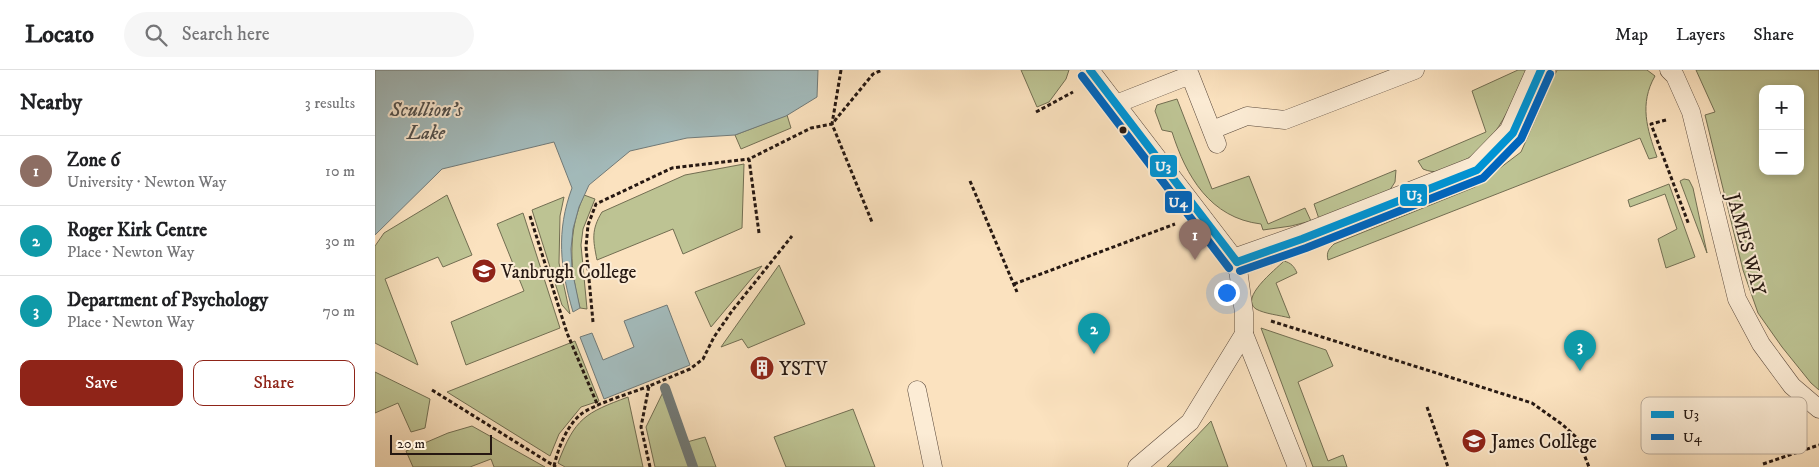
<!DOCTYPE html>
<meta charset="utf-8">
<style>
:root{--surface:#fff;--page:#f6f6f6;--text:#202124;--muted:#757577;--line:#e0e0e0;--accent:#8f2418}
body{margin:0;font-family:"IM FELL DW Pica",serif;background:var(--page);color:var(--text)}
.controls{position:absolute;right:15px;top:15px;display:grid;overflow:hidden;border-radius:10px;box-shadow:0 2px 8px #0003}
.controls button{width:45px;height:45px;display:grid;place-items:center;padding:0;border:0;border-bottom:1px solid var(--line);background:var(--surface);color:var(--text);font:25px sans-serif}
.scale{position:absolute;left:15px;bottom:12px;width:102px;box-sizing:border-box;padding-left:5px;border:2px solid #261812;border-top:0;font-size:14px;line-height:18px;white-space:nowrap;color:#261812;-webkit-text-stroke:4px #fcecd5;paint-order:stroke}
.you{position:absolute;left:851px;top:222px;width:18px;height:18px;margin:-12px;border:4px solid #fff;border-radius:50%;background:#1a73e8;box-shadow:0 0 0 8px #1a73e833}
.badge{display:grid;place-items:center;width:32px;height:32px;border-radius:50%;background:var(--accent);color:#fff;font-size:16px;font-weight:700}
.pin{position:absolute;translate:-50% -41px;filter:drop-shadow(0 1px 2px #0008)}
.pin::after{content:'';position:absolute;top:26px;width:18px;height:15px;background:inherit;clip-path:polygon(0 0,100% 0,50% 100%)}
.list{margin:0;padding:0;list-style:none}
h2{display:flex;justify-content:space-between;align-items:center;height:65px;margin:0;padding:0 20px;font-size:21px}
h2 small{font-size:16px;font-weight:400;color:var(--muted)}
.list li{display:grid;grid-template-columns:32px 1fr auto;gap:15px;align-items:center;box-sizing:border-box;height:70px;padding:0 20px;border-top:1px solid var(--line)}
.list b{display:block;font-size:19px;white-space:nowrap}
.list p{margin:0;font-size:16px;white-space:nowrap;color:var(--muted)}
.list em{font-size:16px;font-style:normal;color:var(--muted)}
.actions{display:flex;gap:10px;padding:15px 20px}
.actions a{flex:1;padding:11px 0;border:1px solid var(--accent);border-radius:10px;text-align:center;font-size:18px;color:var(--accent)}
.actions .main{background:var(--accent);color:#fff}
.icon{flex:none;width:28px;height:28px;fill:none;stroke:currentColor;stroke-width:2;stroke-linecap:round;stroke-linejoin:round}
.map{position:relative;flex:none;width:1444px;height:397px;overflow:hidden}
header{display:flex;align-items:center;gap:30px;box-sizing:border-box;height:70px;padding:0 25px;background:var(--surface);border-bottom:1px solid var(--line)}
header strong{font-size:24px}
nav{display:flex;gap:28px;margin-inline-start:auto;font-size:18px}
.search{width:350px;height:45px;background:var(--page);display:flex;align-items:center;gap:12px;box-sizing:border-box;padding:0 18px;border-radius:28px;color:var(--muted);font-size:19px}
main{display:flex}
aside{flex:1;background:var(--surface)}
.map>svg:first-child{display:block}
.green{fill:#bdc393;stroke:#726e52;fill-rule:evenodd}
.water{fill:#a3bbbc;stroke:#717a78}
.lines{fill:none;stroke-linecap:round;stroke-linejoin:round}
.stream{stroke:#717a78;stroke-width:10}
.service-casing{stroke:#5b4a3d;stroke-width:19}
.minor-casing{stroke:#5b4a3d;stroke-width:29}
.path{stroke:#261812;stroke-width:3;stroke-dasharray:4 2.5;stroke-linecap:butt}
.service{stroke:#fcecd5;stroke-width:18}
.minor{stroke:#fcecd5;stroke-width:28}
.bus-1-casing{stroke:#fcecd5;stroke-width:11}
.bus-2-casing{stroke:#fcecd5;stroke-width:11}
.bus-1{stroke:#0093d3;stroke-width:8}
.bus-2{stroke:#0065bd;stroke-width:8}
.bus-dot{fill:#261812;stroke:#fcecd5;stroke-width:2}
.labels{text-anchor:middle;stroke-width:4;stroke-linejoin:round;paint-order:stroke}
.street-label{font-size:19px;fill:#261812;stroke:#fcecd5}
.poi-label{font-size:19px;fill:#261812;stroke:#fcecd5;text-anchor:start}
.water-label{font-size:20px;font-style:italic;fill:#52514e;stroke:#fcecd5}
.key{fill:#fcecd5;stroke:#bcac9a;stroke-width:1}
.key-label{font-size:14px;fill:#261812}
.line-badge{stroke:#fcecd5;stroke-width:2}
.badge-label{font-size:14px;text-anchor:middle;font-weight:bold;fill:#fff}
</style>
<header>
<strong>Locato</strong>
<div class="search"><svg class="icon" aria-label="search" viewBox="0 0 24 24"><circle cx="10" cy="10" r="6"/><path d="M15 15l6 6"/></svg>Search here</div>
<nav><a>Map</a><a>Layers</a><a>Share</a></nav>
</header>
<main>
<aside>
<h2>Nearby<small>3 results</small></h2>
<ul class="list">
<li><span class="badge" style="background:#8d6e63">1</span><div><b>Zone 6</b><p>University · Newton Way</p></div><em>10 m</em></li>
<li><span class="badge" style="background:#0f9aa8">2</span><div><b>Roger Kirk Centre</b><p>Place · Newton Way</p></div><em>30 m</em></li>
<li><span class="badge" style="background:#0f9aa8">3</span><div><b>Department of Psychology</b><p>Place · Newton Way</p></div><em>70 m</em></li>
</ul>
<div class="actions"><a class="main">Save</a><a>Share</a></div>
</aside>
<div class="map">
<svg width="1444" height="397" viewBox="0 0 1444 397">
<rect width="100%" height="100%" fill="#fbe2bf"/>
<filter id="stains"><feTurbulence type="fractalNoise" baseFrequency=".004" numOctaves="4"/><feColorMatrix values="0 0 0 0 .2 0 0 0 0 .09 0 0 0 0 .02 0 0 0 .5 -.17"/></filter>
<radialGradient id="worn" r=".72"><stop offset=".6" stop-color="#630" stop-opacity="0"/><stop offset="1" stop-color="#630" stop-opacity=".3"/></radialGradient>
<g class="green">
<path d="M646 0H694L691 9 674 32 662 37Z"/>
<path d="M1143 0H1151C1135 38 1119 80 1078 96 1066 101 1060 104 1048 99L1043 91 1111 62 1097 21Z"/>
<path d="M1182 0H1272L1280 6C1264 34 1272 59 1282 87L1274 89 1265 68 953 190C951 182 954 179 959 174L1100 117 1146 82Z"/>
<path d="M1321 0H1444V320L1436 313 1407 277 1383 243 1368 200 1330 45 1340 42ZM1388 19H1425V101H1388Z"/>
<path d="M802 29 837 119 874 106 893 154 930 138 936 151 916 156 888 160 886 154C835 148 811 106 797 62L787 60 780 41 782 35Z"/>
<path d="M412 45 416 58 366 79 360 65Z"/>
<path d="M369 94 367 158 308 184 298 159 222 190C218 170 216 160 227 142L310 105Z"/>
<path d="M1021 100 1020 112 1013 123 944 149 939 134Z"/>
<path d="M1309 109 1314 110 1318 118 1332 183 1305 111Z"/>
<path d="M1294 114 1320 187 1291 198 1283 169 1302 159 1290 124 1255 137 1253 130Z"/>
<path d="M72 125 97 185 68 197 63 187 10 209 43 295 0 273V176L9 163Z"/>
<path d="M209 125 220 129 208 159 206 175 212 239 205 238C195 200 192 162 209 125Z"/>
<path d="M189 127 185 146 184 193 195 244 187 235 157 140Z"/>
<path d="M148 143 185 258 91 295 76 252 149 221 122 154Z"/>
<path d="M909 191C916 193 919 196 922 203L901 213 915 248C904 245 890 244 881 239 864 228 900 200 909 191Z"/>
<path d="M404 195 430 254 373 278 367 269 346 277Z"/>
<path d="M387 196 336 257 320 222Z"/>
<path d="M886 258 951 280 958 296 923 312 953 391 968 385 972 397H938Z"/>
<path d="M200 271 224 331 206 337 184 364 175 386 72 322Z"/>
<path d="M0 302 55 329 50 358 36 362 23 333 0 343Z"/>
<path d="M290 318 312 372 330 367 341 397H280L271 357Z"/>
<path d="M253 327 268 397H190L183 393C200 348 210 343 253 327Z"/>
<path d="M478 339 500 397H411L399 367Z"/>
<path d="M836 351 853 397H792Z"/>
<path d="M97 356 170 397H119L116 389 95 397H38L31 381 73 363Z"/>
</g>
<g class="water">
<path d="M0 0H443L442 27 411 46 360 65 312 68 255 81 214 115 204 137 198 159 196 179 197 200 205 238 198 242C185 198 181 161 197 118L179 72 67 99 0 165Z"/>
<path d="M292 235 315 295 229 329 205 267 217 263 228 290 259 277 249 251Z"/>
</g>
<g class="lines">
<path class="stream" d="M290 318 318 397"/>
<defs>
<g id="service">
<path d="M715 0 862 192 869 243V264L815 352 762 397"/>
<path d="M1294 0 1300 6 1316 42 1362 229 1386 274 1417 316 1444 339"/>
<path d="M741 34 815 5 842 74"/>
<path d="M837 60 872 46 910 50 1040 0"/>
<path d="M869 264 922 397"/>
<path d="M542 320 558 397"/>
</g>
<path id="minor" d="M862 192 927 169 1102 100 1138 63 1166 0"/>
</defs>
<use href="#service" class="service-casing"/>
<use href="#minor" class="minor-casing"/>
<g class="path">
<path d="M466 0 457 54 497 152"/>
<path d="M661 42 698 22"/>
<path d="M1291 50 1276 54 1314 155"/>
<path d="M595 111 642 222"/>
<path d="M155 146 192 263 223 336"/>
<path d="M384 163 374 89 436 58 457 54 498 4 507 0"/>
<path d="M639 214 800 154"/>
<path d="M896 251 1157 333 1188 355 1203 369 1214 397"/>
<path d="M218 252 211 177 213 155 221 134 297 98 374 89"/>
<path d="M57 320 181 397"/>
<path d="M1052 337 1073 397"/>
<path d="M1388 394 1444 375"/>
<path d="M179 396C183 379 191 357 205 345 218 334 257 323 274 316"/>
<path d="M275 397 266 357 274 316 315 299 328 289 339 267 357 241 417 166"/>
</g>
<use href="#service" class="service"/>
<use href="#minor" class="minor"/>
<defs>
<g id="bus-1">
<path d="M715 0 862 192"/>
<path d="M862 192 927 169 1102 100 1138 63 1166 0"/>
</g>
<g id="bus-2">
<path d="M707 6 854 198"/>
<path d="M865 201 931 178 1108 108 1146 69 1175 4"/>
</g>
</defs>
<use href="#bus-1" class="bus-1-casing"/>
<use href="#bus-2" class="bus-2-casing"/>
<use href="#bus-1" class="bus-1"/>
<use href="#bus-2" class="bus-2"/>
</g>
<defs>
<symbol id="university-disc" viewBox="-11 -11 22 22"><circle r="9.5" fill="#8f2418" stroke="#fcecd5"/><path d="M0-5L7-2L0 1L-7-2ZM-4 1L0 2.5L4 1V4Q0 6-4 4Z" fill="#fff"/></symbol>
<symbol id="building-disc" viewBox="-11 -11 22 22"><circle r="9.5" fill="#8f2418" stroke="#fcecd5"/><path d="M-4-6H4V6H1V3H-1V6H-4ZM-2.5-4.3h1.7v1.8h-1.7ZM.8-4.3h1.7v1.8H.8ZM-2.5-1h1.7V.8h-1.7ZM.8-1h1.7V.8H.8Z" fill="#fff"/></symbol>
</defs>
<g fill-rule="evenodd">
<use href="#university-disc" x="95" y="187" width="28" height="28"/>
<use href="#building-disc" x="373" y="284" width="28" height="28"/>
<use href="#university-disc" x="1085" y="357" width="28" height="28"/>
</g>
<circle class="bus-dot" cx="748" cy="60" r="4.5"/>
<g class="labels">
<g class="street-label">
<text transform="translate(1372 174) rotate(75)" y="7">JAMES WAY</text>
</g>
<g class="poi-label">
<text x="126" y="208">Vanbrugh College</text>
<text x="404" y="305">YSTV</text>
<text x="1116" y="378">James College</text>
</g>
<g class="water-label">
<text x="51" y="46">Scullion's<tspan x="51" dy="23">Lake</tspan></text>
</g>
</g>
<rect x="1266" y="327" width="166" height="57" rx="8" class="key"/>
<rect x="1276" y="341" width="23" height="7" fill="#0093d3"/>
<rect x="1276" y="364" width="23" height="6" fill="#0065bd"/>
<g class="key-label">
<text x="1308" y="349">U3</text>
<text x="1308" y="372">U4</text>
</g>
<g class="line-badge">
<rect x="774" y="84" width="29" height="24" rx="5" fill="#0093d3"/>
<rect x="1024" y="113" width="29" height="24" rx="5" fill="#0093d3"/>
<rect x="789" y="120" width="29" height="24" rx="5" fill="#0065bd"/>
</g>
<g class="badge-label">
<text x="788" y="101">U3</text>
<text x="1039" y="130">U3</text>
<text x="803" y="137">U4</text>
</g>
<rect width="100%" height="100%" filter="url(#stains)"/>
<rect width="100%" height="100%" fill="url(#worn)"/>
</svg>
<div class="controls">
<button>+</button>
<button>−</button>
</div>
<div class="scale">20 m</div>
<div class="you"></div>
<div class="pin badge" style="left:820px;top:190px;background:#8d6e63">1</div>
<div class="pin badge" style="left:719px;top:284px;background:#0f9aa8">2</div>
<div class="pin badge" style="left:1205px;top:301px;background:#0f9aa8">3</div>
</div>
</main>
